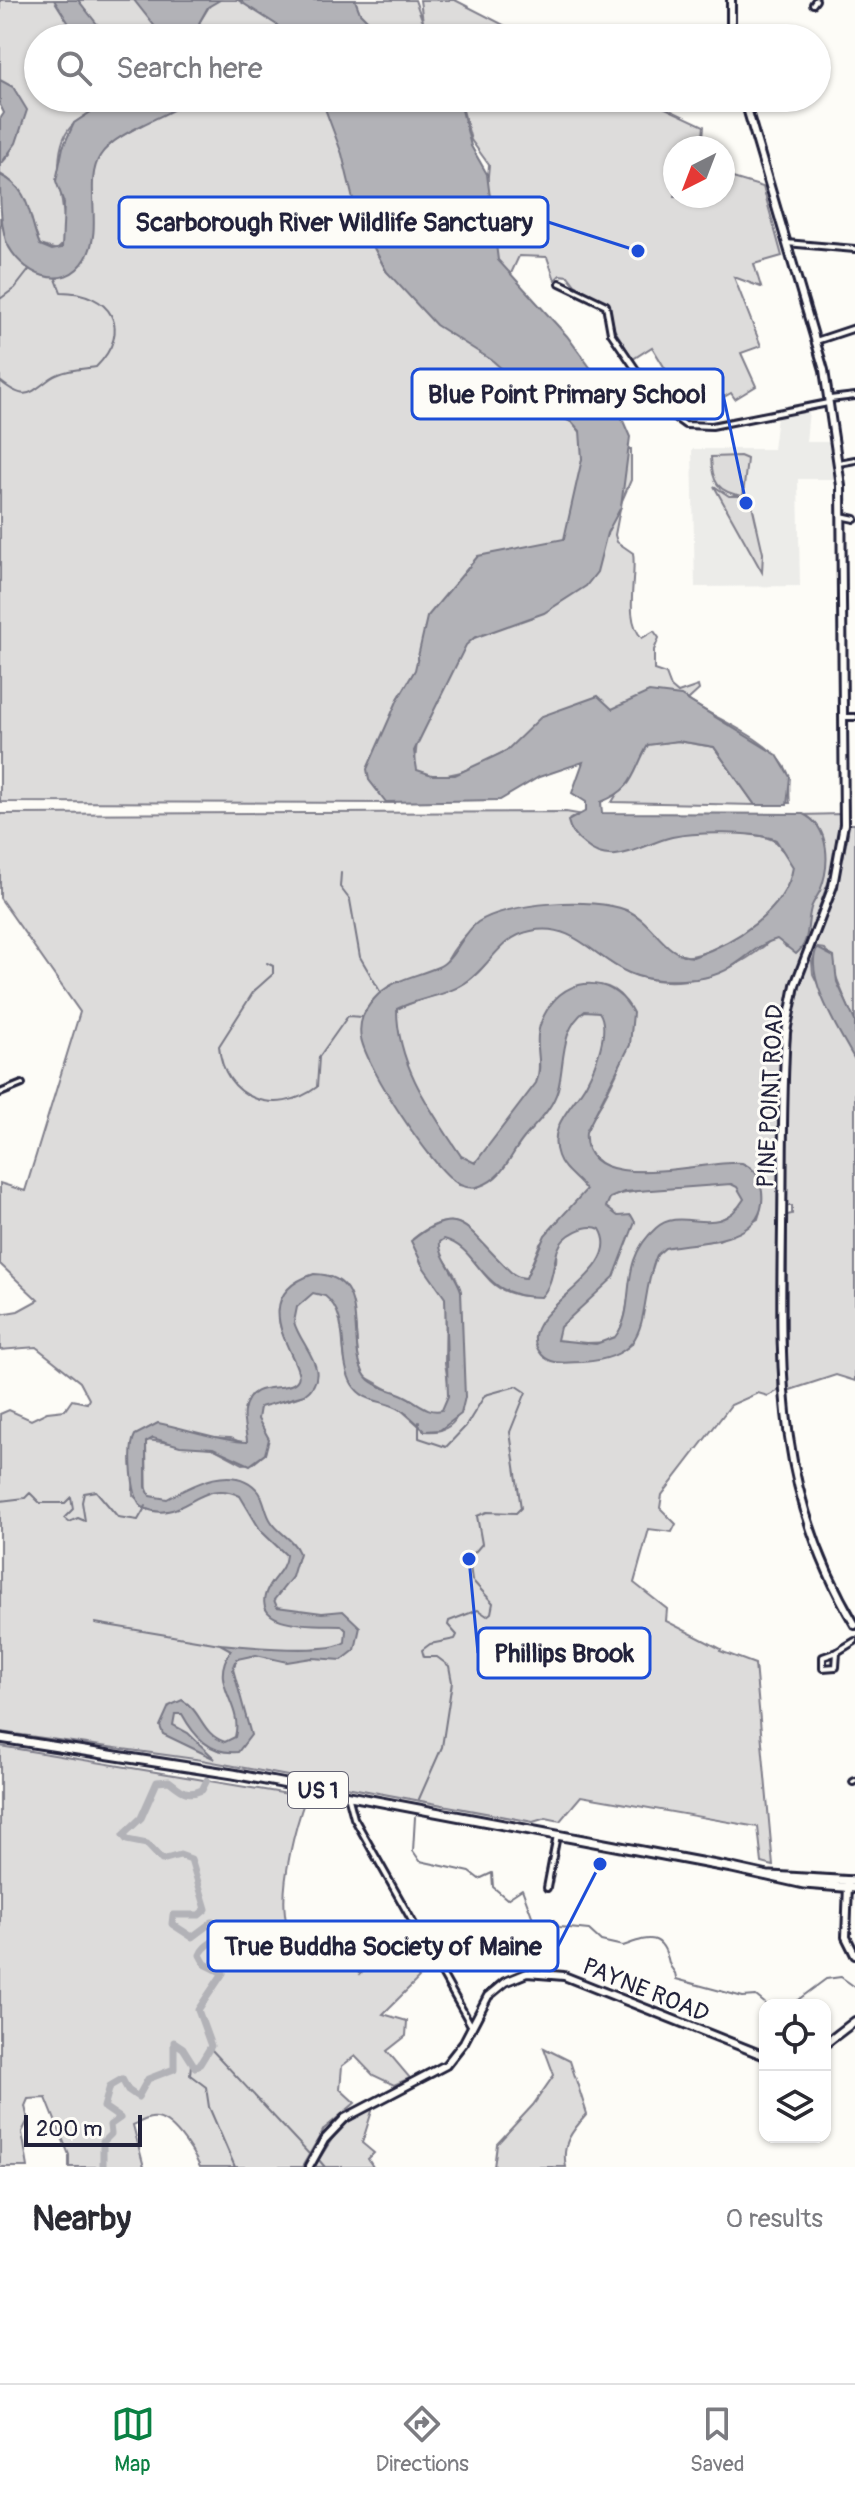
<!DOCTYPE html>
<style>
:root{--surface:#fff;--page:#f2f2f3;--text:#2b2b33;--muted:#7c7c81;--line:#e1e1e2;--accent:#0b8043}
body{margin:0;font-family:Pangolin,sans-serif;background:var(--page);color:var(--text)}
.controls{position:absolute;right:24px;bottom:24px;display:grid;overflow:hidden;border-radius:16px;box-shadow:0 2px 6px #0004}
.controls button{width:72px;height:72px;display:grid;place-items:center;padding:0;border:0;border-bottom:2px solid var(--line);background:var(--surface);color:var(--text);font:40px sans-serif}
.compass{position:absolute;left:663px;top:136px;width:72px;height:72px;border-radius:50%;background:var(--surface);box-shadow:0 2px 6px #0004;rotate:222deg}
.scale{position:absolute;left:24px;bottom:20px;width:118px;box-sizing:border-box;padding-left:8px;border:4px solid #22223b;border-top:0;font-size:22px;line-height:28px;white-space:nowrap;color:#22223b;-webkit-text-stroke:6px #fdfcf7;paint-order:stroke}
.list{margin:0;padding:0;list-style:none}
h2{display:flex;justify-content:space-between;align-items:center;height:104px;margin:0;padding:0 32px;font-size:34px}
h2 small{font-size:26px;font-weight:400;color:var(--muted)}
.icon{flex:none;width:44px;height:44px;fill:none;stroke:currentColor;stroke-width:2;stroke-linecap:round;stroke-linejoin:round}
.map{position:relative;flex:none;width:855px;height:2167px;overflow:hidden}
.search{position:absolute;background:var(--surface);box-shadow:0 2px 6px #0004;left:24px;right:24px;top:24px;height:88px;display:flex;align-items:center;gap:20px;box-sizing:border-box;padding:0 28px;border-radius:44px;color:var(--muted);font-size:30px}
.sheet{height:216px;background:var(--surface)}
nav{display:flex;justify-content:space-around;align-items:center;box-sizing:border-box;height:112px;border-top:2px solid var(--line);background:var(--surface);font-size:22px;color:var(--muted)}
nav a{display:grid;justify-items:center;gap:4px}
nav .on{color:var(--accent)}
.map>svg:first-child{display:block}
.built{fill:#ecece9}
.green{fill:#dddcdb;stroke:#807f8b;stroke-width:2}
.water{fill:#b2b2b7;stroke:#787885;stroke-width:2;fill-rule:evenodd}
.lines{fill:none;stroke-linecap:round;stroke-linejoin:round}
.stream{stroke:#787885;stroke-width:2}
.river{stroke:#b2b2b7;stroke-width:7}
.street-casing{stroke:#22223b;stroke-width:10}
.secondary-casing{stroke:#22223b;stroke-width:12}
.primary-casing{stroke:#22223b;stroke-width:13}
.street{stroke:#fdfcf7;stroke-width:4}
.secondary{stroke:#fdfcf7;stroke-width:6}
.primary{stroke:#fdfcf7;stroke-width:7}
.labels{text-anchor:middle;stroke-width:6;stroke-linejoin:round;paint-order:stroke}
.shield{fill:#fdfcf7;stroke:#646373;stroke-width:2}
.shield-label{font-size:22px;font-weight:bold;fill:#22223b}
.street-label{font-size:24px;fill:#22223b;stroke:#fdfcf7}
.leader{fill:none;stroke:#1d4ed8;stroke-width:3}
.callout-dot{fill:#1d4ed8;stroke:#fdfcf7;stroke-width:3}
.callout{fill:#fdfcf7;stroke:#1d4ed8;stroke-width:3}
.callout-label{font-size:26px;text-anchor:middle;font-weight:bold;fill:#22223b}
</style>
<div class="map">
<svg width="855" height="2167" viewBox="0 0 855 2167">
<rect width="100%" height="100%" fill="#fdfcf7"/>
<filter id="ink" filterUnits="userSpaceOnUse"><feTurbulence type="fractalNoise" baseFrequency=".0125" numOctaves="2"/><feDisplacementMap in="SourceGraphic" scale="16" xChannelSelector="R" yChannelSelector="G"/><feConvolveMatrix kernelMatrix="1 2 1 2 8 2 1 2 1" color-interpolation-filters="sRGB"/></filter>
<g filter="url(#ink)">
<path class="built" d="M809 411 806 442H831L834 479H798L800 586 695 587 692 449H773L777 417Z"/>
<g class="green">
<path d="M0 0H183L177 38H38V98H112C100 108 86 114 75 123 46 146 65 209 67 240L57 250 40 245C29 219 28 189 0 174V165L10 154 0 81Z"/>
<path d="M213 0H247L294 38H204L199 23Z"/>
<path d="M355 0H415L423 22 420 0H455L529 38H385L360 13Z"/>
<path d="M189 98H322L338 125 359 219 386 271 456 337 488 355 549 410 573 423 582 434V473L566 539 419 666 398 699 386 800 396 803 0 802V217C8 250 22 274 58 278L97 157 115 140Z"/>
<path d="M451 98H644L704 126 702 148H675V196H723V175L763 187 782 256 754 264 761 287 734 277 761 346 741 353 756 386 735 399 731 393 717 401 713 395 697 405 683 392 680 393 652 347 633 359 614 329 609 304 575 285 568 276 560 275 555 280 547 257 519 256 509 278 495 262 498 225 487 186 489 165 471 140 463 110Z"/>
<path d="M626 449H631V480L621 503 615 535 617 542 633 553C637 578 623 619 642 638L654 631 659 638 654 650V670L666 674 671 687 678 693 698 686 699 690 688 700C715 719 767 738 785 767 792 777 788 792 790 803H783L781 766C756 758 626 710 611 713 584 717 548 730 523 742 487 759 457 785 414 772L417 741 461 648 607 535Z"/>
<path d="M740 456 747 459 743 496C717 492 712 482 711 457Z"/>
<path d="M714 486 729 496H750L763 553 762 572Z"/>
<path d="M678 741 714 747 755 805 612 802 648 744Z"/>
<path d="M566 812 578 814 570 819 579 823 578 828 572 829C582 839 594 849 609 851 628 854 645 839 663 836 685 832 767 828 779 845L783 843 780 848C785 853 795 859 795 867 796 907 709 965 673 956 657 945 651 926 634 916 614 904 597 908 575 908 514 907 471 907 442 971 409 974 381 987 365 1018L373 1059 418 1128 414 1131 430 1155 459 1185 476 1188 494 1178 557 1091 561 1028C569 1012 590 1001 605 1013 608 1038 597 1066 586 1089 584 1094 579 1098 575 1103 551 1139 558 1163 590 1188V1194L569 1211 540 1244 526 1278C479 1278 480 1184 413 1239L421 1263 441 1286 446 1300 445 1363 450 1394 442 1412 425 1410 364 1376C349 1344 367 1302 331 1280L307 1278C254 1317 291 1335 300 1377L298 1383 251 1395 244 1414 249 1446 231 1438 186 1436 158 1423C130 1439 131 1435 135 1468 136 1478 132 1485 133 1495L147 1509 146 1440 213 1448 243 1464 254 1463 265 1454 267 1439 256 1416 261 1405C272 1401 286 1402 298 1397 335 1383 301 1346 292 1326 293 1309 300 1293 317 1289 351 1295 339 1338 346 1365 349 1376 354 1384 361 1393L399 1408 425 1431C477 1436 458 1373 459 1345 459 1327 463 1308 460 1290 457 1271 440 1259 435 1241L444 1238C473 1245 480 1283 508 1292 534 1301 540 1295 550 1273 551 1271 556 1264 556 1262 557 1257 555 1252 558 1246 566 1232 585 1226 599 1219L603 1220 607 1244 604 1262C580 1290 539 1305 537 1345 553 1371 611 1363 632 1344L650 1265 659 1250 667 1246 719 1240 758 1219C762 1209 761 1198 760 1188 756 1148 706 1169 680 1171 660 1172 630 1170 612 1173L585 1150 581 1136C599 1110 642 1037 628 1007 607 964 556 992 543 1024 535 1044 542 1064 537 1083 526 1102 487 1163 468 1164 452 1148 445 1132 433 1114 410 1078 399 1056 394 1011 399 1005 446 993 461 985 495 967 489 938 537 929 571 923 591 952 618 967 669 997 735 975 774 937L778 936 786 947 800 948 806 943C805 935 803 918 805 912 807 905 814 899 817 891 827 868 831 822 800 815L841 814 832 872 796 971 781 1037 778 1391 768 1396 758 1393 731 1405 662 1495 660 1508 676 1524 672 1532 649 1529 634 1583 667 1609 666 1621 721 1649 720 1651 755 1664 773 1866 762 1863 758 1827 581 1796 560 1821 546 1818 533 1822 202 1760 0 1732V1414L9 1410 31 1420 47 1412 65 1410 72 1400 87 1403 89 1399 80 1382 36 1347 0 1350V1314L18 1311 38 1300 0 1264V1183L25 1191 80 1012 0 898V814Z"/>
<path d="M849 824H855V1024L825 949 818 948 812 962 813 974 855 1059V1381L836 1375 787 1391V1215L792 1214V1206H787C788 1138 782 1065 797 999 811 938 842 888 849 824Z"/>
<path d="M732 1179 746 1195 741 1209 711 1225 646 1239C622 1271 636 1312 613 1342L559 1344 554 1339 562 1322 612 1278 605 1206 608 1198C616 1191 713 1182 732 1179Z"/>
<path d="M0 1746 306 1797C295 1827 281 1881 285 1914 286 1927 296 1943 302 1955L334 1946 360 1974 385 1953 402 1957 419 1978 383 2014 407 2021 406 2036 387 2051 410 2078 394 2085 373 2075 355 2056 342 2066 340 2089 355 2103 324 2129 302 2167H200C193 2152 171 2114 151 2118 145 2119 138 2123 133 2125L144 2167H69V2155L46 2098 28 2099 25 2106 28 2120 22 2132 28 2167H0Z"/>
<path d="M544 2048 570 2061 587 2114C572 2131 561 2144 566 2167H494L497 2144 533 2105 554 2075Z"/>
<path d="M370 2108 372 2111 362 2143 374 2153 368 2159 373 2167H314L339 2128Z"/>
</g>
<g class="water">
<path d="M54 0H78L108 38H78Z"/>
<path d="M134 0H220L208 7 199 23 206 38H164Z"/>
<path d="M238 0H355L360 13 385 38H288L277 25Z"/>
<path d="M0 80 13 87 27 110 16 143 0 165V119L4 113 0 105Z"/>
<path d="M112 98H193C168 117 115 131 100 156 83 183 104 227 86 258 64 295 20 274 6 241 0 221 0 196 0 175 32 189 28 218 40 245L52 250 62 248 64 203 56 181 63 147 74 123Z"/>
<path d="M321 98H451L462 110 471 146 487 174 498 260 567 336 614 400 630 437 621 507 607 533 597 572 586 586 544 613 474 638 466 645 414 751 417 770 432 775H455L506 751 542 716 598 696 612 709 649 692 681 696 777 755 790 777 787 805H755L714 747 678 741 648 745C632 773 635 789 601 802L602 813 803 814C831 827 830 866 820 891 817 897 813 902 811 908 806 925 811 941 796 954L777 939C748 947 738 974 696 979 674 981 650 982 629 973 594 958 574 922 531 931 499 937 490 967 465 983 444 997 417 998 397 1009 397 1065 431 1111 461 1156L475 1163 536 1083C547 1056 525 1040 551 1004 574 973 617 979 633 1013L630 1045 586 1132C580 1199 707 1159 742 1163 756 1169 760 1177 762 1192 768 1243 701 1241 665 1248L657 1255C635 1307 659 1357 583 1362 569 1362 552 1366 542 1355 504 1314 629 1276 600 1229 587 1222 563 1235 558 1249 552 1266 554 1283 541 1297 476 1297 483 1250 444 1239L440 1242C438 1255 457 1276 461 1291L465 1397 461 1414 440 1430 425 1431C417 1424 410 1415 401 1410 384 1399 364 1404 352 1384 337 1358 351 1316 325 1296L313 1293 297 1307 294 1322C300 1346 335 1373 304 1395L260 1407 258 1419 269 1439 265 1454 250 1465 213 1448 180 1446 153 1438 146 1442V1487L150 1496 167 1499C192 1485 235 1461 259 1492 265 1501 265 1512 271 1521 279 1534 293 1538 299 1553L292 1577 274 1600 277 1607 322 1613 343 1611 360 1627 355 1650 342 1660 312 1658 287 1662 256 1655 237 1659 233 1669 251 1735 238 1752C210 1755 194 1736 182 1714H175L173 1725 188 1733 215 1759 163 1734 160 1726 169 1706 182 1700C202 1711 201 1734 225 1742L235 1737C244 1703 207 1685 231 1650L220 1644C243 1646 329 1655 345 1642L346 1630 341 1625C318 1624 247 1630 268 1588 274 1576 285 1570 286 1555L261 1531 240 1496C199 1475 183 1527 142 1507 131 1496 128 1448 135 1435L158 1423C185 1428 221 1441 247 1442 247 1433 242 1422 244 1411 250 1375 289 1396 298 1379 306 1364 240 1298 314 1274 378 1275 341 1353 369 1380 378 1388 392 1390 403 1395 417 1401 427 1414 442 1410L448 1396 445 1298 424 1268 411 1241C459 1202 466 1228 501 1262 509 1270 514 1278 526 1278L545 1235 586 1190C578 1178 563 1171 558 1156 547 1126 573 1107 586 1084 595 1067 611 1029 599 1012L585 1011C560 1029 565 1062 558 1089 552 1110 537 1122 524 1138 509 1156 504 1178 480 1186 472 1189 465 1188 457 1183 431 1166 367 1069 361 1038 358 1022 364 1011 374 999 391 979 415 977 438 967 455 960 462 933 478 922 508 902 593 897 626 910 654 921 662 955 693 957 733 943 786 912 793 867L776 840C754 831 695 832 672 837 642 844 613 869 585 845 577 839 570 831 568 821L586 811V802L572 793 583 762 539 777 500 800 386 802 369 780 367 769 398 699 415 670 427 617 478 556 564 539 582 459 580 431 573 423 548 410 493 361 436 325 387 272 357 216 342 154ZM731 1184 737 1187 744 1199C717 1243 683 1204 656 1228 615 1264 639 1307 615 1337L596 1344 557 1340 560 1327 614 1277 635 1222 631 1215 618 1216 606 1207 610 1198 624 1192Z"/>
<path d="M817 948 834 957 837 982 855 1021V1060C840 1033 803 976 817 948Z"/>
</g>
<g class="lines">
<g class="stream">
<path d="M0 299 15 288 29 270"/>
<path d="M0 381C26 402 29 394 51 378 63 370 82 369 96 367 134 329 110 292 61 292L56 279"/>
<path d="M341 873 340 887 350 900 360 957 381 993"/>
<path d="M267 963 273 966V974L254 991 219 1046C223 1099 276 1118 317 1087L319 1057 348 1016 362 1017"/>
<path d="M0 1501 25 1498 30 1493 40 1503H65L71 1497 73 1509 64 1518 69 1522 78 1518 85 1521 82 1502 84 1493 96 1491 118 1517 138 1520 146 1506"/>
<path d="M95 1623 220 1644"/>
<path d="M419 1799 442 1747 452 1682 449 1666 437 1657H424L422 1650 430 1644 455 1639 457 1635 448 1625 449 1621 478 1610 487 1616 491 1613 493 1603 472 1580 469 1559 482 1544 477 1516 487 1512 516 1513 521 1508 510 1432 526 1392 517 1386 485 1395 466 1426 446 1447 419 1438V1422"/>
<path d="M415 1817 413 1851 420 1861 470 1872 479 1879 492 1873 493 1887 507 1899 522 1889 535 1924 554 1920 559 1927 589 1930 601 1941 623 1946C647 1938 662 1930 669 1963 671 1972 677 1970 676 1979L743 1997 756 1996 767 2005"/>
<path d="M791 2005 826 1979 841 1977 855 1987"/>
<path d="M210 2048 309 2154"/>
<path d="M191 2064 190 2075 206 2087 209 2107 235 2167"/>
<path d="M318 2159 325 2167"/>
</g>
<path class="river" d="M103 2167V2142L111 2134 110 2125 120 2118 104 2107 110 2086 122 2079 128 2090 138 2097 148 2079 174 2069V2042L183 2048 195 2067 200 2064 211 2046 198 2010 223 1973 205 1964 200 1955C205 1941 224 1940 225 1925L212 1922 192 1937 172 1924 173 1915H199L206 1909 191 1859 180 1855 162 1860 147 1844 127 1840 123 1835 141 1818 157 1782 169 1781C181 1790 186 1797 202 1790L207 1780"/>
<defs>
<g id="street">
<path d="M813 4 816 0"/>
<path d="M786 243 855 249"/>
<path d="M560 283 606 305 611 333 663 409 685 425 712 426 828 403"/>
<path d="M816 341 855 328"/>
<path d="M830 399 855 396"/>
<path d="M839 463 855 460"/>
<path d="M841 516 855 519"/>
<path d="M845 717H855"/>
<path d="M0 1093 22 1084"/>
<path d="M837 1652 836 1667 823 1668V1657Z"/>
<path d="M837 1652 855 1641"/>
<path d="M853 1782 855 1781"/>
<path d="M348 1795 354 1818 472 2027"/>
<path d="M547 1888 557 1835"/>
</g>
<g id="secondary">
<path d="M731 0V38"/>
<path d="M744 98 824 370 841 486 844 824 833 886 795 985 786 1032C782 1097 783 1162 782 1226 780 1374 776 1492 855 1625"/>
<path d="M848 1885 846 1937 855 1955"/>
<path d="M825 2044 855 2021"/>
<path d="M309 2167 324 2140 345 2118 446 2065 464 2042 488 1996 505 1982 527 1973 564 1976 765 2056"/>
</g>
<g id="primary">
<path d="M0 1738 233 1774 732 1868 804 1884 855 1888"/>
<path d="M771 1876 855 1881"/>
</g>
</defs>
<use href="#street" class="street-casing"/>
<use href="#secondary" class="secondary-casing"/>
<use href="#primary" class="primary-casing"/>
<use href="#street" class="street"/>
<use href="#secondary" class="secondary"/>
<use href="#primary" class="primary"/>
</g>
</g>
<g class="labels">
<rect class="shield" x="288" y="1772" width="60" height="36" rx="6"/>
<g class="shield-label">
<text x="318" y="1798">US 1</text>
</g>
<g class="street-label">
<text transform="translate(770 1096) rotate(-87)" y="8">PINE POINT ROAD</text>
<text transform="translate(646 1990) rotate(22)" y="8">PAYNE ROAD</text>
</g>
</g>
<path class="leader" d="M638 251L548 222M746 503L723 394M469 1559L478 1653M600 1864L558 1946"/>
<g class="callout-dot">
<circle cx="638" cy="251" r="8"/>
<circle cx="746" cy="503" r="8"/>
<circle cx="469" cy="1559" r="8"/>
<circle cx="600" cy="1864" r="8"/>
</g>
<g class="callout">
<rect x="119" y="197" width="429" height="50" rx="8"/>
<rect x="412" y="369" width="311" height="50" rx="8"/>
<rect x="478" y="1628" width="172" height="50" rx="8"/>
<rect x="208" y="1921" width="350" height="50" rx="8"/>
</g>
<g class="callout-label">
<text x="334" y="231">Scarborough River Wildlife Sanctuary</text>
<text x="567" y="403">Blue Point Primary School</text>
<text x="564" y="1662">Phillips Brook</text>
<text x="383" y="1955">True Buddha Society of Maine</text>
</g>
</svg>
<div class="controls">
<button><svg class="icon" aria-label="locate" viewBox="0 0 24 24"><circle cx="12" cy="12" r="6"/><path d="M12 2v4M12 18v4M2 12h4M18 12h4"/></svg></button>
<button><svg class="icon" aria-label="layers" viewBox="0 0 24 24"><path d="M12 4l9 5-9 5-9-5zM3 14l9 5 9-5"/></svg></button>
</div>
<svg class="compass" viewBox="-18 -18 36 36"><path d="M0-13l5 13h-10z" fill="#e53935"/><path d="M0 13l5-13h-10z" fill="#7c7c81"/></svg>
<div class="scale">200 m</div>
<div class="search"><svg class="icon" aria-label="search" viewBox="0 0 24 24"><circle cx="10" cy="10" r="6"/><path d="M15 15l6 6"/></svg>Search here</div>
</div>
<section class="sheet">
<h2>Nearby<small>0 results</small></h2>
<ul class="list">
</ul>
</section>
<nav>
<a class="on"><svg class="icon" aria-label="map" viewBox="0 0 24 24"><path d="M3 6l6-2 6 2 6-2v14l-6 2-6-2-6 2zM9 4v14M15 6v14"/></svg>Map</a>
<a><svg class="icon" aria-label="directions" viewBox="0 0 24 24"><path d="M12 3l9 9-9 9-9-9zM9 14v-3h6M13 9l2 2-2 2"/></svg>Directions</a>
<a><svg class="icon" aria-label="saved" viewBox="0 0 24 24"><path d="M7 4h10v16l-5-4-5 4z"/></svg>Saved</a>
</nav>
